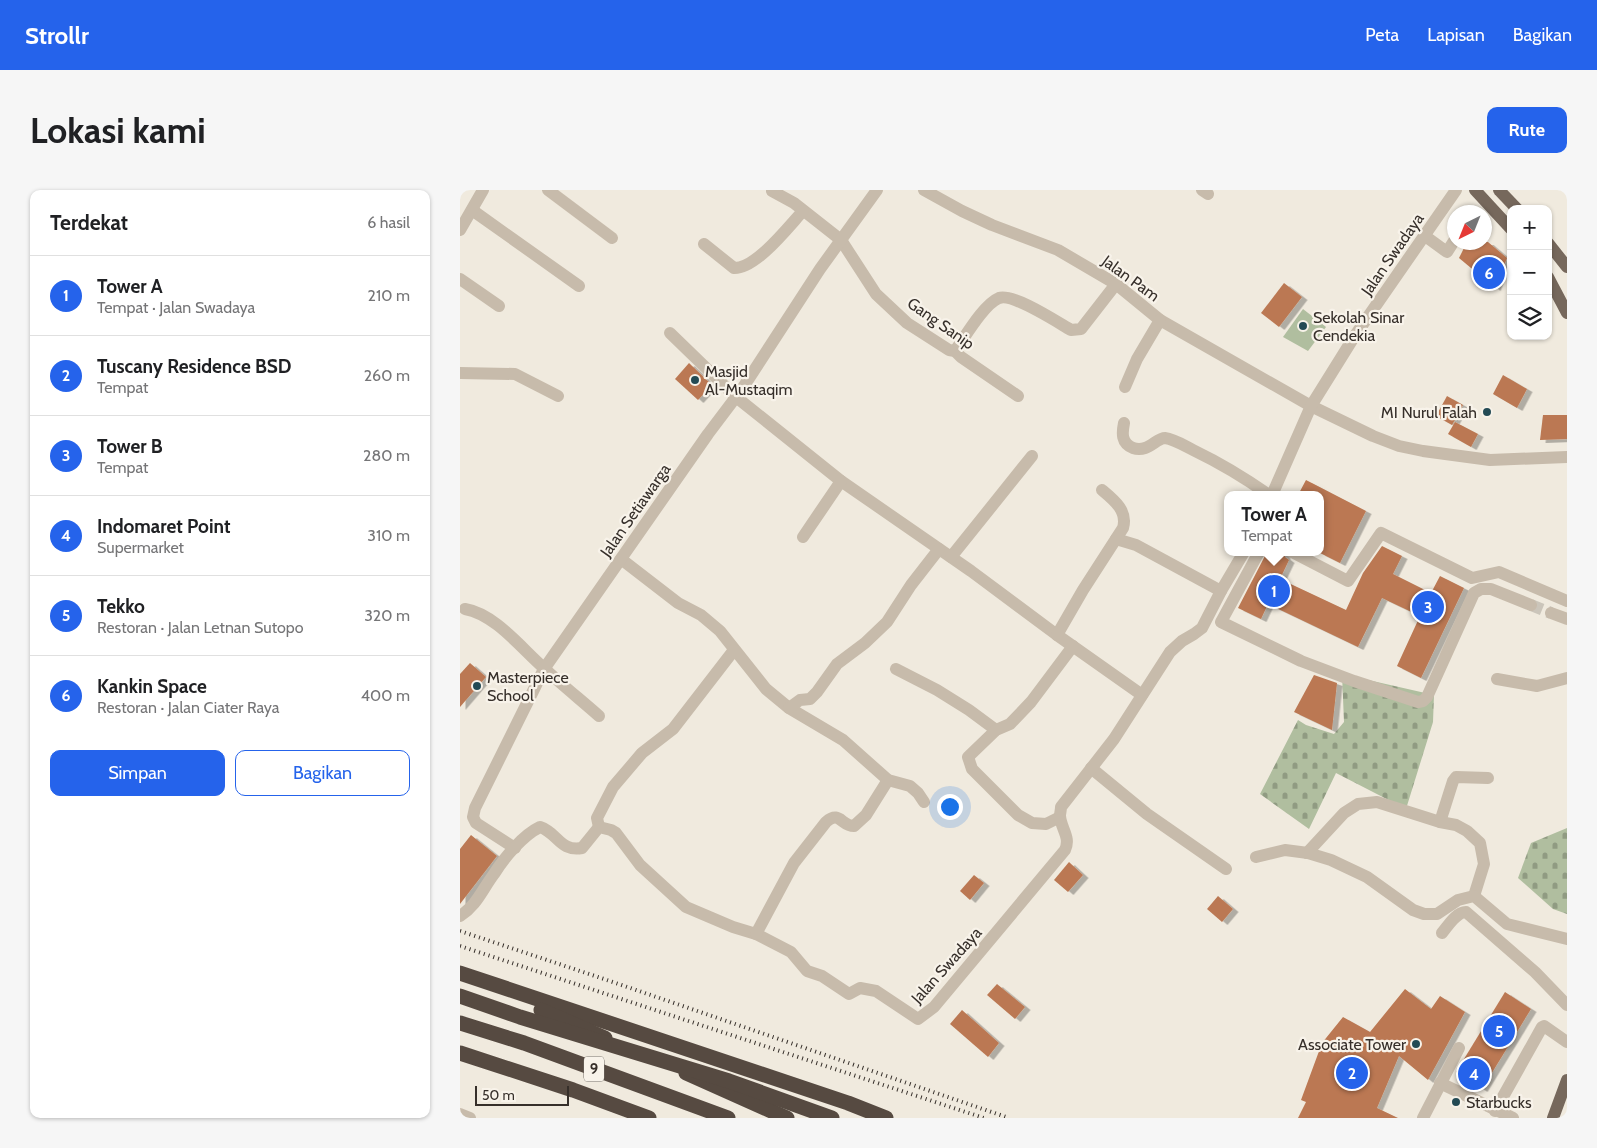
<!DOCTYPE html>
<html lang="id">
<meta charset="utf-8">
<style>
:root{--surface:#fff;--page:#f6f6f6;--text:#202124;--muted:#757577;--line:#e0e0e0;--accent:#2563eb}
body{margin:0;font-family:Cabin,sans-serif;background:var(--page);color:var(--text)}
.controls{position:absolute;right:15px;top:15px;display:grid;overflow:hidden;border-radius:10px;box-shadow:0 1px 4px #0004}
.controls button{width:45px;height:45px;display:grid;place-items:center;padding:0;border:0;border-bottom:1px solid var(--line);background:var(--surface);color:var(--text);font:25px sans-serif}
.compass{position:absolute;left:987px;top:15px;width:45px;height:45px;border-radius:50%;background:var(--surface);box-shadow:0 1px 4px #0004;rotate:223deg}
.scale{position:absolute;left:15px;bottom:12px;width:94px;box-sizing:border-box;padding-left:5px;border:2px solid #362f2a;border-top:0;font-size:14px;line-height:18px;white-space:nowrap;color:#362f2a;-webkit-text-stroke:4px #f8f3ea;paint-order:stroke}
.you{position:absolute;left:489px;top:616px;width:18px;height:18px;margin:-12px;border:4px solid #fff;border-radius:50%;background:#1a73e8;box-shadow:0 0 0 8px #1a73e833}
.badge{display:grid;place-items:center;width:32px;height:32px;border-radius:50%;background:var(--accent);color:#fff;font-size:16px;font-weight:700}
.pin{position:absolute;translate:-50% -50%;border:2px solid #fff;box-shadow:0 1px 5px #0006}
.popup{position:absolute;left:764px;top:301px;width:100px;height:65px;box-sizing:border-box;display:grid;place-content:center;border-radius:10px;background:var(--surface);filter:drop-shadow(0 1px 4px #0005);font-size:16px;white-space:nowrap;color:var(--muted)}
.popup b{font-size:19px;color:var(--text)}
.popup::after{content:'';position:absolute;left:50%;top:100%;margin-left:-10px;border:10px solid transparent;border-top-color:var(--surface)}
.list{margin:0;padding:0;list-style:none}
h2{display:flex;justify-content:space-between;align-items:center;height:65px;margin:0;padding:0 20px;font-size:21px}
h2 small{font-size:16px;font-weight:400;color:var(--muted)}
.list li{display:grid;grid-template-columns:32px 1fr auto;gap:15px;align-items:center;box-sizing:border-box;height:80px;padding:0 20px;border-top:1px solid var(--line)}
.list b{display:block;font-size:19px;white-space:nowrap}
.list p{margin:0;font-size:16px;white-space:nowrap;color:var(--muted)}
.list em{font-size:16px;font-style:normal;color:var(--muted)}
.actions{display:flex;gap:10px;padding:15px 20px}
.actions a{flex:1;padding:11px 0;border:1px solid var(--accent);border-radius:10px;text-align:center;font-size:18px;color:var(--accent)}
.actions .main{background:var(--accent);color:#fff}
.icon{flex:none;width:28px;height:28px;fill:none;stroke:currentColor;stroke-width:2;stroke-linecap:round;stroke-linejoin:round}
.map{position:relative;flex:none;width:1107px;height:928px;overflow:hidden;border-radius:10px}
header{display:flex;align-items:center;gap:30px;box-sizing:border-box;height:70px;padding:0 25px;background:var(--accent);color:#fff}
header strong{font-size:24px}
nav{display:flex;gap:28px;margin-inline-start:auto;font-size:18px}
.intro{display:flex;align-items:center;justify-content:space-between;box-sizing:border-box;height:120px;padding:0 30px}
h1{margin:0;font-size:35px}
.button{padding:12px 22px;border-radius:10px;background:var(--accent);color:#fff;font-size:18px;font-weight:700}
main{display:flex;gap:30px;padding:0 30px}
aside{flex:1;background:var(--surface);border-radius:10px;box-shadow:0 1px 4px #0004}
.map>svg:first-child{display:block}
.grass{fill:#b0be9f}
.cemetery{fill:url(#cemetery-stones)}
.building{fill:#bb7852;filter:url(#shadow)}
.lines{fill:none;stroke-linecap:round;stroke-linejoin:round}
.minor-tunnel{stroke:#cbc5ba;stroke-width:12;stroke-dasharray:12 6;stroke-linecap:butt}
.minor{stroke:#c7bbab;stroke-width:12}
.major{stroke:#76685c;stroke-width:12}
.highway{stroke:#564a41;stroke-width:15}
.rail{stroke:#362f2a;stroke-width:4;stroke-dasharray:1 4;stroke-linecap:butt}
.highway-bridge{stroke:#564a41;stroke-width:15}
.poi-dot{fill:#234a54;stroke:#f8f3ea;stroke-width:2}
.labels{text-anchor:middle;stroke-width:4.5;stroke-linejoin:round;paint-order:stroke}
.shield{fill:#f8f3ea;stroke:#706a64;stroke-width:1}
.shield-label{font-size:15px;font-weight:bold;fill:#362f2a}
.street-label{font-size:16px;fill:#362f2a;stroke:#f8f3ea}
.poi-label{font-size:16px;fill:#362f2a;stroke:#f8f3ea;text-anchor:start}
</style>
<header>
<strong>Strollr</strong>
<nav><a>Peta</a><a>Lapisan</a><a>Bagikan</a></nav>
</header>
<div class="intro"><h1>Lokasi kami</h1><a class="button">Rute</a></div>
<main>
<aside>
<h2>Terdekat<small>6 hasil</small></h2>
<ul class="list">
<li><span class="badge">1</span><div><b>Tower A</b><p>Tempat · Jalan Swadaya</p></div><em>210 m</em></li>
<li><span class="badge">2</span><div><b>Tuscany Residence BSD</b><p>Tempat</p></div><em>260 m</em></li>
<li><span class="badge">3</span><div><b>Tower B</b><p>Tempat</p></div><em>280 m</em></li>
<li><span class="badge">4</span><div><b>Indomaret Point</b><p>Supermarket</p></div><em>310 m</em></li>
<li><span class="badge">5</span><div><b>Tekko</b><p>Restoran · Jalan Letnan Sutopo</p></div><em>320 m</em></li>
<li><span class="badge">6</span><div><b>Kankin Space</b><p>Restoran · Jalan Ciater Raya</p></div><em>400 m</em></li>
</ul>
<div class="actions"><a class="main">Simpan</a><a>Bagikan</a></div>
</aside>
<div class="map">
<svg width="1107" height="928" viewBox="0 0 1107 928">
<defs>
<pattern id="cemetery-stones" width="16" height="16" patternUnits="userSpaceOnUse" patternTransform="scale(1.25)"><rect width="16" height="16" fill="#b0be9f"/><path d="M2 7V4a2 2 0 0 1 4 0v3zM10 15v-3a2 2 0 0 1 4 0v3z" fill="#909b82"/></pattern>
<filter id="shadow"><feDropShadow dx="5.5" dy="3" stdDeviation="0" flood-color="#0004"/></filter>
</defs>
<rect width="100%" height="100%" fill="#f0eade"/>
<path class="grass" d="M843 119 866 137 848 161 823 147Z"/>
<g class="cemetery">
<path d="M882 484 974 505 973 532 946 619 876 583 849 639 800 604 838 530 846 535 874 544 884 532Z"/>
<path d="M1107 638V724L1093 719 1058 688 1071 653Z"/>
</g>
<g class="building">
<path d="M1007 52H1028L1047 68 1035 98 999 68Z"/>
<path d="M824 93 842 107 819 137 801 123Z"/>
<path d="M229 173 252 195 238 210 215 189Z"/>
<path d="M1043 185 1067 199 1057 218 1033 204Z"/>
<path d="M987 206 1003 215 992 235 976 226Z"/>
<path d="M1083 225H1107V249L1080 250Z"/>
<path d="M995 232 1018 244 1011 257 988 244Z"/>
<path d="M846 290 906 321 880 373 860 363V305H838Z"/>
<path d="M922 356 942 366 933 384 971 403 980 386 1004 398 961 488 937 476 960 426 922 408 898 457 808 414 801 429 778 418 807 362H824L825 367 829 370 820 389 886 420 903 383Z"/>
<path d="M10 473 26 487 0 517V484Z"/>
<path d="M854 485 877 493 872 540 834 522Z"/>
<path d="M11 645 37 666 0 714V659Z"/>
<path d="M609 672 623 685 608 702 594 690Z"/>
<path d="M514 685 524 693 510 710 500 701Z"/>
<path d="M758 706 773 719 762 732 747 719Z"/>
<path d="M537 794 565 817 555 829 527 805Z"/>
<path d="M945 799 971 819 980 806 1005 822 968 890 939 866 917 918 938 928H838L846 912 841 910 862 853 883 827 910 842Z"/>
<path d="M1045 802 1071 819 1022 899 996 882Z"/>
<path d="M502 820 539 853 528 867 490 834Z"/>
</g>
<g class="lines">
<path class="minor-tunnel" d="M1071 415 1091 423"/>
<g class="minor">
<path d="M88 0 152 48"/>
<path d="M464 0 502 21 532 35 598 60 656 94 700 130 851 216 913 246 939 256 963 261 1030 270 1107 267"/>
<path d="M742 0 748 4"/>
<path d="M312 1 334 13 381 50 416 104 447 133 489 160 495 161 501 167 558 206"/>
<path d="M12 20 119 96"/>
<path d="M0 40 23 0"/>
<path d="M965 46 987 62 994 51"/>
<path d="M244 54 274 78C296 79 329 36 343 21"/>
<path d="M0 89 39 116"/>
<path d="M210 143 276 207 381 291 511 381 597 445 682 505"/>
<path d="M495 161C505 147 524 114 539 108 553 103 597 132 611 140L621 139 656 94"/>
<path d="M0 183 55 184 98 206"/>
<path d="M665 197 677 169 700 130"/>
<path d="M664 233C662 243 661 253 673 258 688 263 696 248 705 248 714 249 725 256 733 260 760 273 785 288 809 305"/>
<path d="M812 305 851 216 894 147 996 0"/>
<path d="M343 347 381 291"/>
<path d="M656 349 676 355 761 401"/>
<path d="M799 362 761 432 841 471 894 491 958 512 963 511 967 507 1014 403 1021 399H1031L1071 415"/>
<path d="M832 362 888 391 921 343 1012 388 1039 382 1107 411"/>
<path d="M491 367 572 266"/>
<path d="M161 369 218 413 241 425 260 441 306 499 329 518 383 550 428 590 450 596 458 603 464 612"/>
<path d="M5 419C35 424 62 459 84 478 102 495 121 510 139 526"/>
<path d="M1091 423 1107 429"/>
<path d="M597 445 623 400 663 338C668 321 654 310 642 300"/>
<path d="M436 479 477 500 509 520 536 540"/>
<path d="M1037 489 1077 496 1107 488"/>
<path d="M329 518 340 510 350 509 357 502 377 474 405 453 427 432 451 395 479 359"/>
<path d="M631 578 687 624 766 679"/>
<path d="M600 627 586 634 572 633 558 625 512 579 508 567 536 540 550 534 571 512 613 456"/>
<path d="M980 632 993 591 996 587 1028 588"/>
<path d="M139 637 137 628 153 597 182 563 213 539 274 460"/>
<path d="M55 658 16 633 13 627 15 618 84 479 248 244 282 199 360 79 417 0"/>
<path d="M847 663 884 623 898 614 917 612 980 632 996 635 1007 641 1020 653 1024 674 1014 706"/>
<path d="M796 667 825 660 848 663 871 670 907 687 953 720 964 724H977L998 710 1014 706 1047 734 1107 749"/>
<path d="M0 726C17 715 22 700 34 684 44 668 63 645 80 637 98 643 100 662 122 658L139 637 151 640 156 643 180 675 226 717 273 737 296 744 331 762 347 781 362 786 389 804 400 798 416 801 458 829 474 817 605 660C611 647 601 639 600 626 600 623 601 620 601 617L654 549 710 462 722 451 734 444 742 438 761 401 784 362"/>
<path d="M982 743C988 736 996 722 1006 722L1075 782 1107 815"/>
<path d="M296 744 334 673 366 632C380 620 381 636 394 636L406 625 428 590"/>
<path d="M980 893 1053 928"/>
<path d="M1035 921 1082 837 1084 836 1107 852"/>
<path d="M0 924 10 928"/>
<path d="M963 928 999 858"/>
</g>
<g class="major">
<path d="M1015 0 1051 39"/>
<path d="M1039 0 1057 19"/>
<path d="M1088 53 1107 77"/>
<path d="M1088 87 1107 123"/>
<path d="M1093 928 1107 890"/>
</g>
<g class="highway">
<path d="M0 783 388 913 426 928"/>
<path d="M81 820 145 848"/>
<path d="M0 833 64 853 268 928"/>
<path d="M0 863 113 900 189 928"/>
<path d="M226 883 327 928"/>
</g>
<g class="rail">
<path d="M0 741 144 789 549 928"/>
<path d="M0 756 524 928"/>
</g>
<path class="highway-bridge" d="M0 806 60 827 269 891 372 928"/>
</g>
<g class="poi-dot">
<circle cx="843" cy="136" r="5"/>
<circle cx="235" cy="190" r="5"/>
<circle cx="1027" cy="222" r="5"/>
<circle cx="17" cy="496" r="5"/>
<circle cx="956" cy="854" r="5"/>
<circle cx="996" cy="912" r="5"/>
</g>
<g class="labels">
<rect class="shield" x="124" y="866.5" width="20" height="25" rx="4"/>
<g class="shield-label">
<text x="134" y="884">9</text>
</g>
<g class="street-label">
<text transform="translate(932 64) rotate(-55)" y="6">Jalan Swadaya</text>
<text transform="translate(671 88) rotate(36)" y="6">Jalan Pam</text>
<text transform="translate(481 133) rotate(35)" y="6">Gang Sanip</text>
<text transform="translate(175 320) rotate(-55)" y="6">Jalan Setiawarga</text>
<text transform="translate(486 775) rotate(-48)" y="6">Jalan Swadaya</text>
</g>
<g class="poi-label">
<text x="853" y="133">Sekolah Sinar<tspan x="853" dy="18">Cendekia</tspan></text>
<text x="245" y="187">Masjid<tspan x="245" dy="18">Al-Mustaqim</tspan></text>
<text x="1017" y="228" text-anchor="end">MI Nurul Falah</text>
<text x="27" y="493">Masterpiece<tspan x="27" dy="18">School</tspan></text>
<text x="946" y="860" text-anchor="end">Associate Tower</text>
<text x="1006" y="918">Starbucks</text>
</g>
</g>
</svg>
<div class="controls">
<button>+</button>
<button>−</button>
<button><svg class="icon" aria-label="layers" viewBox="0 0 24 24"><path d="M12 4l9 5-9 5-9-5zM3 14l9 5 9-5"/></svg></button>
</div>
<svg class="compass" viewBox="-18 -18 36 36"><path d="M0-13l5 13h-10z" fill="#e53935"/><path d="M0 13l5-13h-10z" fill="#757577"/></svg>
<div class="scale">50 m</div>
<div class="you"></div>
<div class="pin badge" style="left:814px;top:401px">1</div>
<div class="popup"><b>Tower A</b>Tempat</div>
<div class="pin badge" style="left:892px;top:883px">2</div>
<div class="pin badge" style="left:968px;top:417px">3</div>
<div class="pin badge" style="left:1014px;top:884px">4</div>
<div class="pin badge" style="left:1039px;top:841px">5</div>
<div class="pin badge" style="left:1029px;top:83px">6</div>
</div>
</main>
